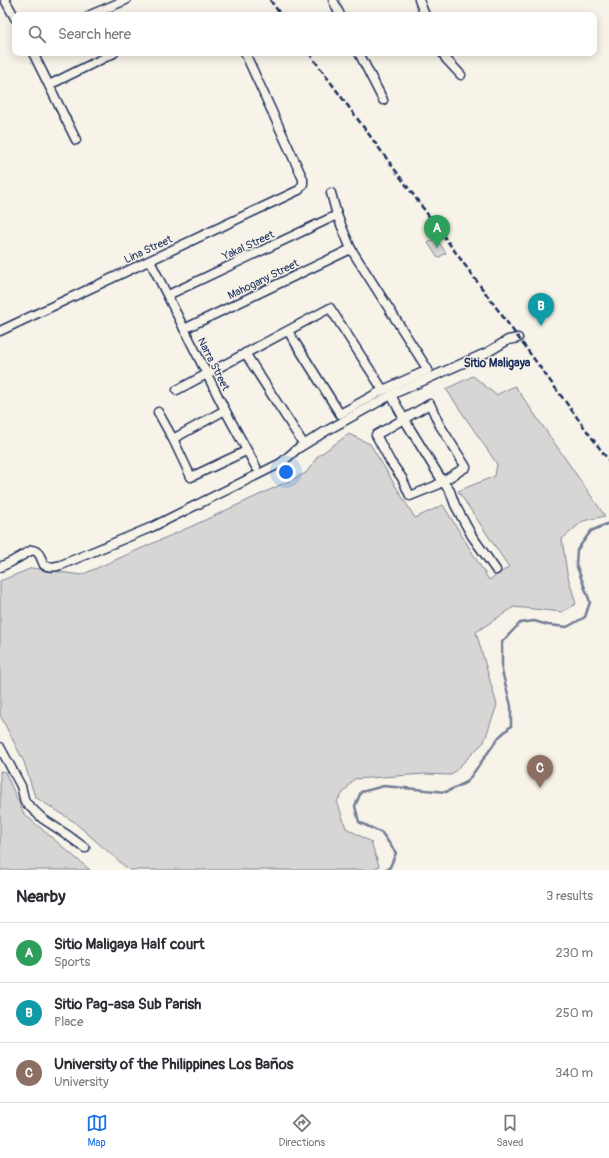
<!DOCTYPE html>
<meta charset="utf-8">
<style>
:root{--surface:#fff;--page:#f7f7f7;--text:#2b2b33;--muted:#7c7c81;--line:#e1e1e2;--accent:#1a73e8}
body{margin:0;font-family:Pangolin,sans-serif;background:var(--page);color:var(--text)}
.you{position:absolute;left:286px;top:472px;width:14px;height:14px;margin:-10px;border:3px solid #fff;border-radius:50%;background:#1a73e8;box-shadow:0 0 0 6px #1a73e833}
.badge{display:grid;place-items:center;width:26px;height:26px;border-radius:50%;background:var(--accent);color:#fff;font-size:13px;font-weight:700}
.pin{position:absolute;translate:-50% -33px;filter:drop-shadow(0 1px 2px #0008)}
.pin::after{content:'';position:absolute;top:21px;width:14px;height:12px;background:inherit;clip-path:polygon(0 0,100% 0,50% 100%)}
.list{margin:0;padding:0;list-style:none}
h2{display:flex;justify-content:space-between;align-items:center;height:52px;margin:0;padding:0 16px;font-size:17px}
h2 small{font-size:13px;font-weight:400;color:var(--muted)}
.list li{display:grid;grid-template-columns:26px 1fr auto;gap:12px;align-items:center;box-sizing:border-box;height:60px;padding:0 16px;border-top:1px solid var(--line)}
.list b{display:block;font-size:15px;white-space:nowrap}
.list p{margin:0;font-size:13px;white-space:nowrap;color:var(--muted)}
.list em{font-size:13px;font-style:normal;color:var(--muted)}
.icon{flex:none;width:22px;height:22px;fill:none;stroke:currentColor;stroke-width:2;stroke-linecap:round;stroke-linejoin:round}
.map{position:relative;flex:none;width:609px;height:870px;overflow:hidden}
.search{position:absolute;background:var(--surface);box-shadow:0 2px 10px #0003;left:12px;right:12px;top:12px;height:44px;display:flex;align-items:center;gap:10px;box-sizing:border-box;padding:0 14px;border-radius:8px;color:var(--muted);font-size:15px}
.sheet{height:232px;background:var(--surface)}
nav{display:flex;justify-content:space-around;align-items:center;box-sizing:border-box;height:56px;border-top:1px solid var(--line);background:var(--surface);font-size:11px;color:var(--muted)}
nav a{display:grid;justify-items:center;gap:2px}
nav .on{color:var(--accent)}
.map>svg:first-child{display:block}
.green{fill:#d7d6d4;stroke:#798299}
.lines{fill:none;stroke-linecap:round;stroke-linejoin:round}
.stream{stroke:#727c95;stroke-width:2.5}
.minor-casing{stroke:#1b2f5e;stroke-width:11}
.minor{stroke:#f7f3e8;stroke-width:8}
.rail{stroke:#1b2f5e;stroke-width:2.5;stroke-dasharray:6 3;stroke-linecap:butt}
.labels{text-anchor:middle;stroke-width:3;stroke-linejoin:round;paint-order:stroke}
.street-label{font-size:11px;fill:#1b2f5e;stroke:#f7f3e8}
.neighbourhood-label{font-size:12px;font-weight:bold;fill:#1b2f5e;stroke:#f7f3e8}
</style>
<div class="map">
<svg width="609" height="870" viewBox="0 0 609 870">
<rect width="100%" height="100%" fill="#f7f3e8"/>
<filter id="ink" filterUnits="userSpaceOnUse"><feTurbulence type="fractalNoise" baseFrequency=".025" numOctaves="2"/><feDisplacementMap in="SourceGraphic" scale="8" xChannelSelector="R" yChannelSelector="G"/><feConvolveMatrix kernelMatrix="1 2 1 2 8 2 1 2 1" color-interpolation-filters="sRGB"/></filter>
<g filter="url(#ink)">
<g class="green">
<path d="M436 238 446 253 438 258 428 243Z"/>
<path d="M473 376 496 395 515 386 605 516 583 521 562 539 567 573 576 604 562 612 514 607 476 632 497 705 484 742 451 775 425 774 354 779 337 801 346 828 371 842 379 866 373 870H129L73 821 35 797 24 762 0 715V581L32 568 81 575 201 522 306 473 318 456 349 434 370 444 415 518 443 505 489 580 509 567 458 491 495 476 497 464 446 389Z"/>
<path d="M0 771 5 772 24 814 90 870H0Z"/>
</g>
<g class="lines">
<path class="stream" d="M387 870 390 867 396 853 382 833 359 822 355 806 361 792 384 786 446 792 467 782 499 737 511 726V706L502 671V642L520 623 534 621 548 625 567 627 585 617 590 602 576 564 577 550 591 531 609 523"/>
<defs>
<g id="minor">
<path d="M5 0 15 18"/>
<path d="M333 0 340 15"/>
<path d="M419 0 425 15"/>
<path d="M90 15 126 0"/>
<path d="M33 53 76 140"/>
<path d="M359 53 383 100"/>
<path d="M443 53 446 59 461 75"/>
<path d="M49 85 114 53"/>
<path d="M150 261 225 410 256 467"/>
<path d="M168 295 337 215"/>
<path d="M184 329 351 249"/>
<path d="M0 331 299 190 303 184V179L245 53"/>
<path d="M288 331 340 414 383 390 428 370 351 249 337 215 331 193"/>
<path d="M245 353 301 440"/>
<path d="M177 390 330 308 383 390"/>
<path d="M391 395 404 419 443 482 450 491 455 505 472 536 496 570"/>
<path d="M430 404 439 424 466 467 435 486 410 496 402 478 390 461 376 435Z"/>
<path d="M158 412 173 439 191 477 246 451"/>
<path d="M173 439 225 410"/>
<path d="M0 567 11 562 32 550C40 551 41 559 44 565 50 568 55 567 61 565L152 527 281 463 297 449 326 431 391 395 488 352 508 340 518 338"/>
<path d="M0 747 21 786 25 802 43 819 66 834 85 848"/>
</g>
</defs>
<use href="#minor" class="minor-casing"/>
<use href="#minor" class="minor"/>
<g class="rail">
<path d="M270 0 281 15"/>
<path d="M309 53 609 461"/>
</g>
</g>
</g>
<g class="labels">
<g class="street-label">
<text transform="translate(248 245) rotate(-25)" y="4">Yakal Street</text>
<text transform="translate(148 249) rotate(-25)" y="4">Lina Street</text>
<text transform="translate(263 279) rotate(-26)" y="4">Mahogany Street</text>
<text transform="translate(214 364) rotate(63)" y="4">Narra Street</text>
</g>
<g class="neighbourhood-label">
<text x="497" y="367">Sitio Maligaya</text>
</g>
</g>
</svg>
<div class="you"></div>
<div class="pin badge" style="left:437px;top:248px;background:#2e9e5b">A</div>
<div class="pin badge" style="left:541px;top:326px;background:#0f9aa8">B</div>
<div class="pin badge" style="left:540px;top:788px;background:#8d6e63">C</div>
<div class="search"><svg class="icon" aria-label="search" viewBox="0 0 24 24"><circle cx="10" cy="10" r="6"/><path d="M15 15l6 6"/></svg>Search here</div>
</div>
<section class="sheet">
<h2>Nearby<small>3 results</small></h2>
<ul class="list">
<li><span class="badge" style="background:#2e9e5b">A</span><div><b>Sitio Maligaya Half court</b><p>Sports</p></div><em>230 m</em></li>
<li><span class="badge" style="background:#0f9aa8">B</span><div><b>Sitio Pag-asa Sub Parish</b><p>Place</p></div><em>250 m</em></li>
<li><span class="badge" style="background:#8d6e63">C</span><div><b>University of the Philippines Los Baños</b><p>University</p></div><em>340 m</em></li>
</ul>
</section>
<nav>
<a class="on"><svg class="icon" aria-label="map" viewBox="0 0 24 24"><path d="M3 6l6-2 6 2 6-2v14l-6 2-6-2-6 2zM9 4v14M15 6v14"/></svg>Map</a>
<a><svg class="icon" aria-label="directions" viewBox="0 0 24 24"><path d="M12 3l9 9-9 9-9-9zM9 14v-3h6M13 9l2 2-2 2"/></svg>Directions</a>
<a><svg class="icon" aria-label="saved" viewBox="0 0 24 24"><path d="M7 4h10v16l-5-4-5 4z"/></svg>Saved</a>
</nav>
